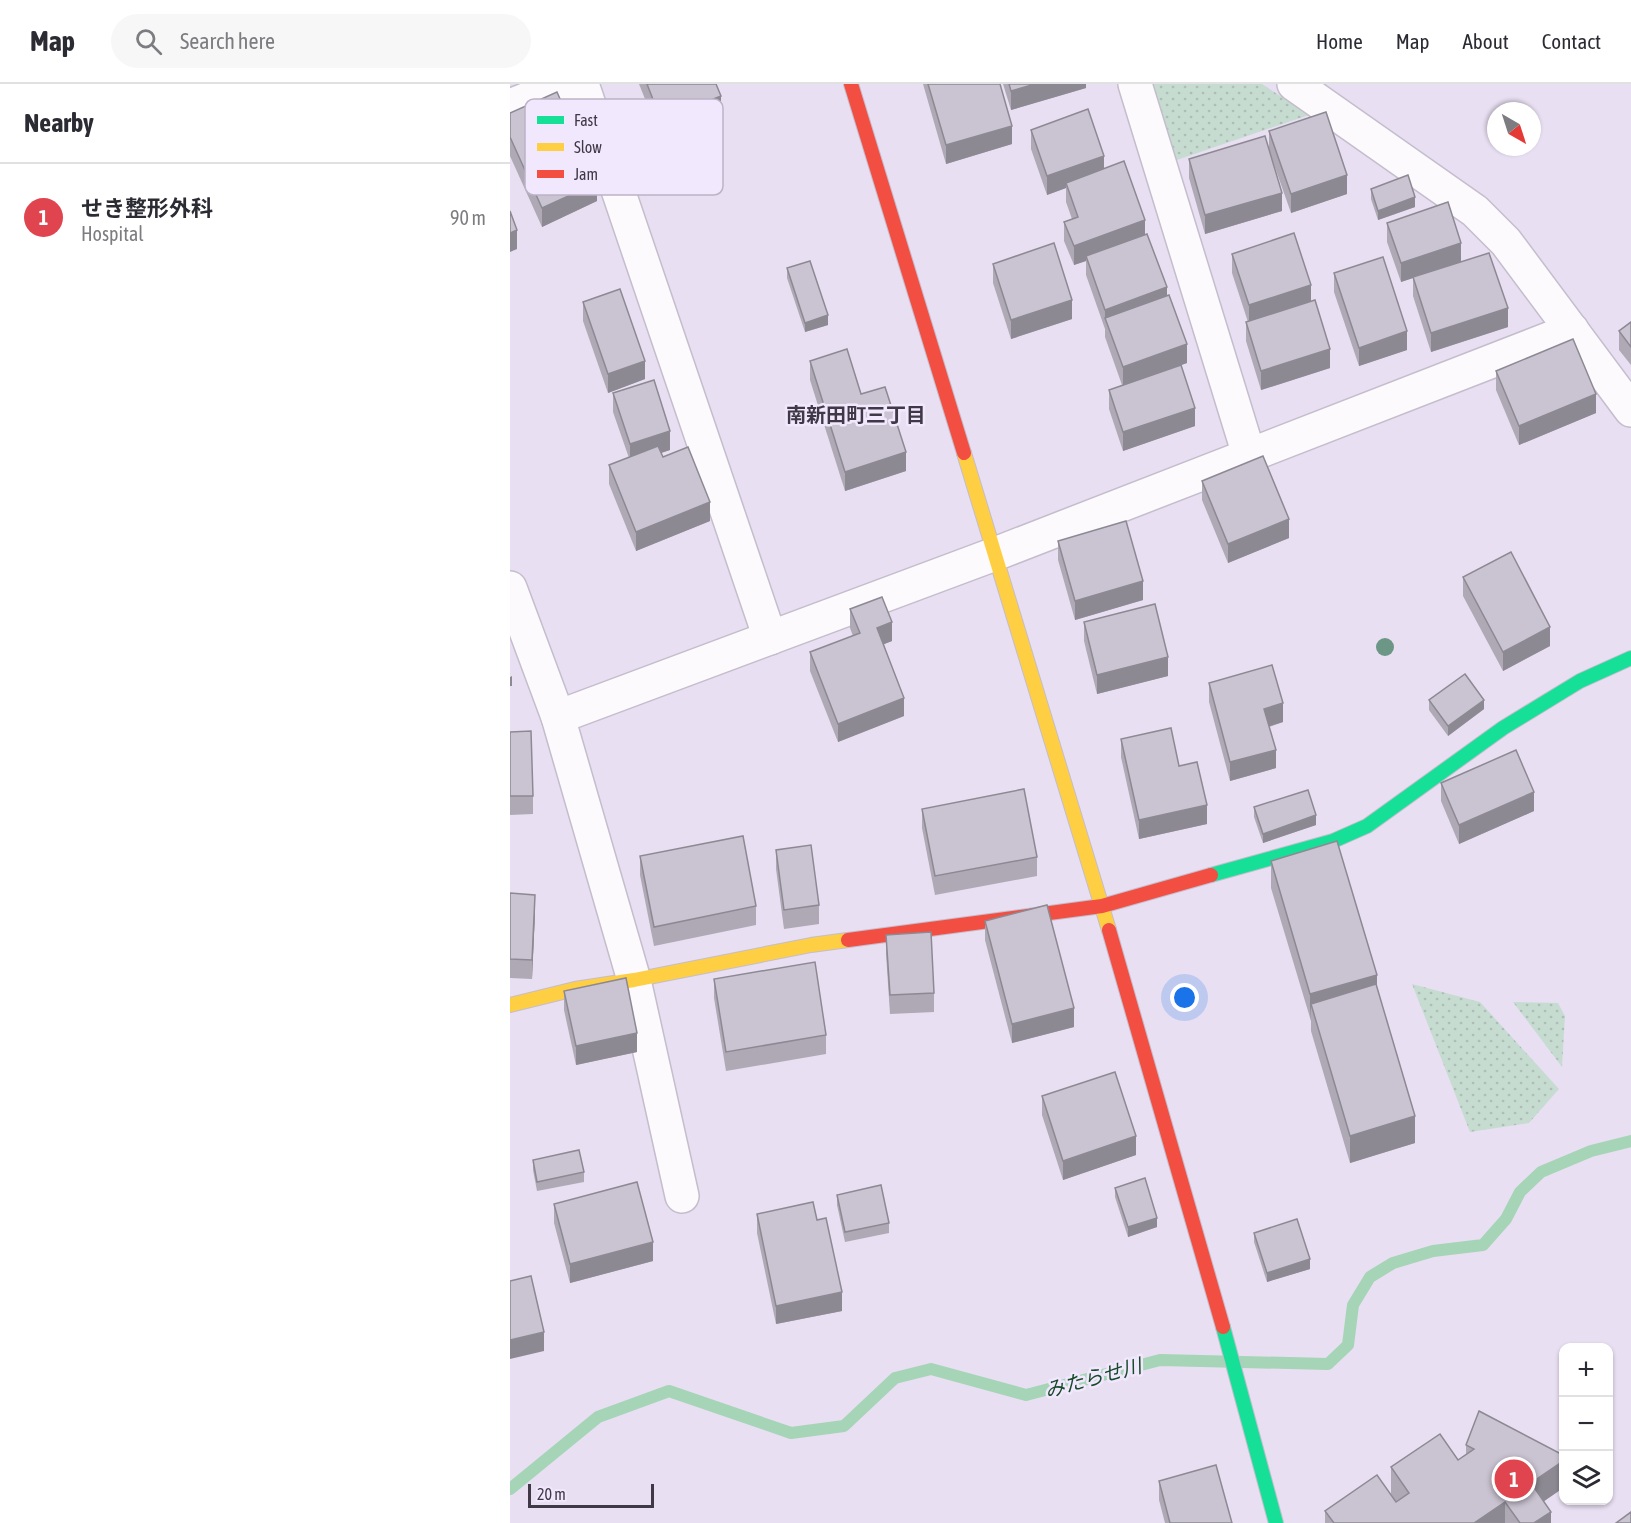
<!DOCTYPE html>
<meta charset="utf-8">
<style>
:root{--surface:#fff;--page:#f7f7f7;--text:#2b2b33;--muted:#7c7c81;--line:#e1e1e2;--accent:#7a7282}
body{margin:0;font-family:"Asap Condensed","Noto Sans JP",sans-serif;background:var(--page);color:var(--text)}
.controls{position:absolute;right:18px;bottom:18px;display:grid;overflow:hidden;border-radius:12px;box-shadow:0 2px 4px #0004}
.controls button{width:54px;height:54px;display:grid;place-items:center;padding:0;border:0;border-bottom:2px solid var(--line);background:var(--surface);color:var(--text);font:30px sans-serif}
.compass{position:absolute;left:977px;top:18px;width:54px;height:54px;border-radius:50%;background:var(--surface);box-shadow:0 2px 4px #0004;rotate:141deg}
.scale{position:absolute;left:18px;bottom:15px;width:126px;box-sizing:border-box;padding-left:6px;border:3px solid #3f3846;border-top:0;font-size:16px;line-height:21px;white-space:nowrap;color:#3f3846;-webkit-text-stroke:4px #f2e8fd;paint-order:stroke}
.you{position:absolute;left:675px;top:914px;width:21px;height:21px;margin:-15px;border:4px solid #fff;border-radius:50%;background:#1a73e8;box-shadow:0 0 0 9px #1a73e833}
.badge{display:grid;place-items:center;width:39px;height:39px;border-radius:50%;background:var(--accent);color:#fff;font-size:20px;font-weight:700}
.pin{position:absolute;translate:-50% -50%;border:3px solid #fff;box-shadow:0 2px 6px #0006}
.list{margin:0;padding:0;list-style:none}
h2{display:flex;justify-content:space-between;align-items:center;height:78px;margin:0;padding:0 24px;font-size:26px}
h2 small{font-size:20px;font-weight:400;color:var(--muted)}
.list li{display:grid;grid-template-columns:39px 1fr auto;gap:18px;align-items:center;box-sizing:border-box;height:108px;padding:0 24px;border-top:2px solid var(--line)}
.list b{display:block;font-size:22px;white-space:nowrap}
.list p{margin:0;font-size:20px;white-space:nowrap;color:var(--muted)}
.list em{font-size:20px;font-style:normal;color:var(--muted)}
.icon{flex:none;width:33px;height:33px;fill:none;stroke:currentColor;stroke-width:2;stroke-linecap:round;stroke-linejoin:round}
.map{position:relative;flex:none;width:1121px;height:1439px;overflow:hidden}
header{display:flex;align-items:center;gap:36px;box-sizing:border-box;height:84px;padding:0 30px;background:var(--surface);border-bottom:2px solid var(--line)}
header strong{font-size:28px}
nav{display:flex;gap:33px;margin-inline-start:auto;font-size:21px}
.search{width:420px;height:54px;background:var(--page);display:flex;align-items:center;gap:15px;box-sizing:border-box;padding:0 21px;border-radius:33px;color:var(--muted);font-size:22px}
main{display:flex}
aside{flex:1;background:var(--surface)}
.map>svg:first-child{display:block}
.grass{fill:url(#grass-dots)}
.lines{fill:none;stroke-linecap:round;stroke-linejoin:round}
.stream{stroke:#a6d4b6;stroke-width:12}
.street-casing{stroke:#c4bdcc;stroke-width:36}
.fast-casing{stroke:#c4bdcc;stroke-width:16}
.slow-casing{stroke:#c4bdcc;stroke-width:16}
.jam-casing{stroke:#c4bdcc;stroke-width:16}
.street{stroke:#fcfafd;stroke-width:33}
.fast{stroke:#16e098;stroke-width:14}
.slow{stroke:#ffcf43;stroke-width:14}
.jam{stroke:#f24e42;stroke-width:14}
.tree{fill:#6c9685}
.wall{fill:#aea9b5}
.shaded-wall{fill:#8d8993}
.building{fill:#cac4d2;stroke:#8d8993;stroke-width:1.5}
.labels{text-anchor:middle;stroke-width:5;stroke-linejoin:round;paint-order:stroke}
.neighbourhood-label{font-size:20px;font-weight:bold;fill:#3f3846;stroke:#f2e8fd}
.water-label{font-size:20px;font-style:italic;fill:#174a29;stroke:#f2e8fd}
.key{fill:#f2e8fd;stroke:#bcb3c6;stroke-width:1.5}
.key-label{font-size:16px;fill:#3f3846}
</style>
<header>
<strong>Map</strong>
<div class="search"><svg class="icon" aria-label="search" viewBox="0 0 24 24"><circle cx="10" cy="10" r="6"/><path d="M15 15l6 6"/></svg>Search here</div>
<nav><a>Home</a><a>Map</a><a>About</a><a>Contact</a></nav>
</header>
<main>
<aside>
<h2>Nearby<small></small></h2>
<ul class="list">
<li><span class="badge" style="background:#e0444e">1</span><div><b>せき整形外科</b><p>Hospital</p></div><em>90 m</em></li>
</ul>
</aside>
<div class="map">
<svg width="1121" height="1439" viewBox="0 0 1121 1439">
<defs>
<pattern id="grass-dots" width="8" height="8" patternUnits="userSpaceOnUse" patternTransform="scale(1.5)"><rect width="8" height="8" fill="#c7dcd1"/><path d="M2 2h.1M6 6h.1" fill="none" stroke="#acbeb5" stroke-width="1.8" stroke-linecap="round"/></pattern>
</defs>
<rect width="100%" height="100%" fill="#e8dff2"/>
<g class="grass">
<path d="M643 0H752L799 31 664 77Z"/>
<path d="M902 900 970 918 1049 1005 1019 1039 960 1048Z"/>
<path d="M1003 918 1048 919 1055 932 1052 983Z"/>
</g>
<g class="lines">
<path class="stream" d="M0 1405 88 1333 159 1307 281 1349 334 1342 385 1294 421 1285 516 1311 650 1276 818 1280 838 1261 843 1221 860 1193 883 1179 923 1167 973 1161 996 1135 1010 1108 1031 1088 1081 1067 1121 1057"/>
<defs>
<g id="street">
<path d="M72 0 260 554"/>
<path d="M625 0 739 371"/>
<path d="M784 0 965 127 996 158 1121 326"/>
<path d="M0 22 55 0"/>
<path d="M0 504 48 633 124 896 172 1112"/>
<path d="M48 633 485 470 1062 246"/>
</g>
<g id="fast">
<path d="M701 791 823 757 857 742 993 644 1070 597 1121 574"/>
<path d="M713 1243 766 1439"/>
</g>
<g id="slow">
<path d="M454 369 599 846"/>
<path d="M0 921 65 905 124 896 301 861 338 856"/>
</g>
<g id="jam">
<path d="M341 0 454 369"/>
<path d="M599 846 713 1243"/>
<path d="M338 856 592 822 701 791"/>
</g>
</defs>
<use href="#street" class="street-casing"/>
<use href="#fast" class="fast-casing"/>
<use href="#slow" class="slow-casing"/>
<use href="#jam" class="jam-casing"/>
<use href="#street" class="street"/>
<use href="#fast" class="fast"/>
<use href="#slow" class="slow"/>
<use href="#jam" class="jam"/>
</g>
<circle class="tree" cx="875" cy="563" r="9"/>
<g class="wall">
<path d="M129 0H206L211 31 151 55Z"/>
<path d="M413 0H490L502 60 436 80Z"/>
<path d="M493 0H576V4L501 26Z"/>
<path d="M0 29 87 117 32 143 0 72Z"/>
<path d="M521 46 594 84 635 150 657 212 677 279 671 281 685 342 613 367 599 325V306L612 301 595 253V245L576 191V177L564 181 554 157V138L562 135 556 118V104L537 111 521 65Z"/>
<path d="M759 47 837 110 781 129 761 72 772 127 695 150 679 94V75L759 65Z"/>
<path d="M861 105 905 123 868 136 861 115Z"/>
<path d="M877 139 951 178 998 243 921 268 903 212V194L891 198 877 158Z"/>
<path d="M722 170 801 217 820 284 751 306 736 257V238H738L722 189Z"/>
<path d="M483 180 562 235 501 255 483 199Z"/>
<path d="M277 184 318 241 295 248 277 194Z"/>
<path d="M824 189 897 266 849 282 824 208Z"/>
<path d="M73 218 135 295 98 309 73 237Z"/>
<path d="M1121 238V281L1109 266V247Z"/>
<path d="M300 277 351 310 396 387 335 407 300 296Z"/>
<path d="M986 287 1086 329 1009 361 986 306Z"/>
<path d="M103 309 160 366 151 369 153 373 200 437 126 467 99 400V381L119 374 103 328Z"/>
<path d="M692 397 779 454 718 479 692 416Z"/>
<path d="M548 457 633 516 565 536 548 476Z"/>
<path d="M953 493 1040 562 993 587 953 512Z"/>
<path d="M340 525 382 557 374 560 394 632 328 658 300 587V568L343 552 340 544Z"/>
<path d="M574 538 658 592 587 610 574 557Z"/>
<path d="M699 599 773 638 759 643 766 684 720 697 699 618Z"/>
<path d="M919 616 974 625 938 652 919 626Z"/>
<path d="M0 648 23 712V730L0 731Z"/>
<path d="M611 655 669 682 697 740 629 755 611 673Z"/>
<path d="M931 699 1024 727 949 760 931 717Z"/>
<path d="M744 723 806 741 753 759 744 733Z"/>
<path d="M412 725 527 773V792L425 811 412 744Z"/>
<path d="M266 766 309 821V840L274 845 266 785Z"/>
<path d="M130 772 246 822V841L144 862 130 791Z"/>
<path d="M761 777 867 903 905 1059 840 1079 801 947V937L761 804Z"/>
<path d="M0 809 25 829 22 895 0 894Z"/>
<path d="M475 837 564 943 502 959 475 856Z"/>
<path d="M376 851 424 909V928L380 930 376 870Z"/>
<path d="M204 895 316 951V970L216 987 204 914Z"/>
<path d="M54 907 127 968 66 981 54 926Z"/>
<path d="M532 1012 626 1071 553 1096 532 1031Z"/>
<path d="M23 1076 74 1088V1098L27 1107 23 1086Z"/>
<path d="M605 1104 647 1143 618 1153 605 1113Z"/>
<path d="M327 1111 379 1139V1149L335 1158 327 1121Z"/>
<path d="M44 1120 143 1177 60 1199 44 1139Z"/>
<path d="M247 1130 307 1136 332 1227 266 1240 247 1149Z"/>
<path d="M744 1149 800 1185 757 1198 744 1158Z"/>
<path d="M956 1361 1053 1404 1033 1418 1041 1439H815V1427L886 1418 881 1410V1383L948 1376 956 1370Z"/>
<path d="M649 1397 722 1439H655L649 1416Z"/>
</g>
<g class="shaded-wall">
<path d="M525 0H576V4L501 26V7Z"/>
<path d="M211 12V31L151 55V36Z"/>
<path d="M502 42V60L436 80V61Z"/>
<path d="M594 72V91L556 99V104L537 111V92Z"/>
<path d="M837 91V110L781 129V110Z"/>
<path d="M87 99V117L32 143V124Z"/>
<path d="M772 109V127L695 150V131Z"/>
<path d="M905 113V123L868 136V127Z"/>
<path d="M635 136V155L576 172V177L564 181V162Z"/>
<path d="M7 146V165L0 168V149Z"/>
<path d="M951 159V178L891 198V179Z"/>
<path d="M801 201V219L739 240V221Z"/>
<path d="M657 203V222L595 234V245V226Z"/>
<path d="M562 216V235L501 255V236Z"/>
<path d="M998 224V243L921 268V249Z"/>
<path d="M318 231V241L295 248V239Z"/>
<path d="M897 247V266L849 282V264Z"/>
<path d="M677 260V279L613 302V283Z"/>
<path d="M820 265V284L751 306V287Z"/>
<path d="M135 277V295L98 309V290Z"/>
<path d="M1086 310V329L1009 361V342Z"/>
<path d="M685 324V342L613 367V348Z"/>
<path d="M160 347V366L120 379V360Z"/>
<path d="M396 368V387L335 407V388Z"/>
<path d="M200 418V437L126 467V448Z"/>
<path d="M779 435V454L718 479V460Z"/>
<path d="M633 497V516L565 536V517Z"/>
<path d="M382 538V557L367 563V544Z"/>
<path d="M1040 543V562L993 587V568Z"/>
<path d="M658 573V592L587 610V591Z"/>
<path d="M2 592V602H0V593Z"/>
<path d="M394 614V632L328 658V640Z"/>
<path d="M974 616V625L938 652V642Z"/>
<path d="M773 619V638L754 644V625Z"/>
<path d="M766 666V684L720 697V678Z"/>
<path d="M1024 708V727L949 760V741Z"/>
<path d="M697 721V740L629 755V736Z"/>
<path d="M806 731V741L753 759V750Z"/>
<path d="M25 811V829L22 895V876Z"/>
<path d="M867 891V918L801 920 800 937V910Z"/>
<path d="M564 924V943L502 959V940Z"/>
<path d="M127 949V968L66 981V962Z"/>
<path d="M905 1032V1059L840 1079V1052Z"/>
<path d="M626 1052V1071L553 1096V1077Z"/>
<path d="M647 1134V1143L618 1153V1143Z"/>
<path d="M143 1158V1177L60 1199V1180Z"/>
<path d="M800 1175V1185L757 1198V1189Z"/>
<path d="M332 1208V1227L266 1240V1222Z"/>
<path d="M34 1248V1267L0 1275V1256Z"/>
<path d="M1053 1377V1404L1021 1426V1399Z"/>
<path d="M995 1418V1439H964Z"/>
<path d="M1041 1428V1439H1024Z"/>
</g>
<g class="building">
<path d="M137 0H206L211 12 151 36Z"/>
<path d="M418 0H490L502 42 436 61Z"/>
<path d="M499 0H525L501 7Z"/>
<path d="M47 8 87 99 32 124 0 53V29Z"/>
<path d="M578 25 594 72 537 92 521 46Z"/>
<path d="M816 28 837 91 781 110 759 47Z"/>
<path d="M755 52 772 109 695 131 679 75Z"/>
<path d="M614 77 635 136 564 162 554 138 568 133 556 99Z"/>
<path d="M898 91 905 113 868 127 861 105Z"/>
<path d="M938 118 951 159 891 179 877 139Z"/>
<path d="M0 127 7 146 0 149Z"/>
<path d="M784 149 801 201 739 221 722 170Z"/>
<path d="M637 150 657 203 595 226 576 172Z"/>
<path d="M544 159 562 216 501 236 483 180Z"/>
<path d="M979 169 998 224 921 249 903 193Z"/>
<path d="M873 173 897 247 849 264 824 189Z"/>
<path d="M300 177 318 231 295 239 277 184Z"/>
<path d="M110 205 135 277 98 290 73 218Z"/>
<path d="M659 211 677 260 613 283 595 234Z"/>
<path d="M805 216 820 265 751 287 736 238Z"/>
<path d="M1121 238V263L1109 247Z"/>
<path d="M1063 255 1086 310 1009 342 986 287Z"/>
<path d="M337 265 351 310 375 303 396 368 335 388 300 277Z"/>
<path d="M671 281 685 324 613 348 599 306Z"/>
<path d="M144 296 160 347 120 360 103 309Z"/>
<path d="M148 362 153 373 178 363 200 418 126 448 99 381Z"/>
<path d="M753 372 779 435 718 460 692 397Z"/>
<path d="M616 437 633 497 565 517 548 457Z"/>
<path d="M1001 468 1040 543 993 568 953 493Z"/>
<path d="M372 513 382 538 367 544 394 614 328 640 300 568 350 549 340 525Z"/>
<path d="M645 520 658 573 587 591 574 538Z"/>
<path d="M762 581 773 619 754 625 766 666 720 678 699 599Z"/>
<path d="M955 590 974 616 938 642 919 616Z"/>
<path d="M661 644 669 682 687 678 697 721 629 736 611 655Z"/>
<path d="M21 647 23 712H0V648Z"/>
<path d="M1006 666 1024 708 949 741 931 699Z"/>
<path d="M514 705 527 773 425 792 412 725Z"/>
<path d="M798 706 806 731 753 750 744 723Z"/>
<path d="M233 752 246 822 144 843 130 772Z"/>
<path d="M827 757 867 891 800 910 761 777Z"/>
<path d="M301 761 309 821 274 826 266 766Z"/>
<path d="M0 809 25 811 22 876 0 875Z"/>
<path d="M537 821 564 924 502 940 475 837Z"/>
<path d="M421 848 424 909 380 911 376 851Z"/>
<path d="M305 878 316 951 216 968 204 895Z"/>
<path d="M116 894 127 949 66 962 54 907Z"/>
<path d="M866 900 905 1032 840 1052 801 920Z"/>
<path d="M605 988 626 1052 553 1077 532 1012Z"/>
<path d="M69 1066 74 1088 27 1098 23 1076Z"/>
<path d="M635 1094 647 1134 618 1143 605 1104Z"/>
<path d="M127 1098 143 1158 60 1180 44 1120Z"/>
<path d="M371 1101 379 1139 335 1148 327 1111Z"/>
<path d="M303 1118 307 1136 316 1134 332 1208 266 1222 247 1130Z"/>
<path d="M787 1135 800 1175 757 1189 744 1149Z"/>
<path d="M21 1192 34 1248 0 1256V1197Z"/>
<path d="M969 1327 1053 1371V1377L1021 1399 1041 1428 1024 1439H1010L995 1418 964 1439H824L815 1427 867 1391 886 1418 899 1409 881 1383 930 1350 948 1376 964 1365 956 1361Z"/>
<path d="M706 1381 722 1439H660L649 1397Z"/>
<path d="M1121 1428V1439H1106Z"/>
</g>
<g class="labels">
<g class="neighbourhood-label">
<text x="346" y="338">南新田町三丁目</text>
</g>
<g class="water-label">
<text transform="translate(583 1294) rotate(-15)" y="7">みたらせ川</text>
</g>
</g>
<rect x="15" y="15" width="198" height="96" rx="9" class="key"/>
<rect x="27" y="32" width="27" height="8" fill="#16e098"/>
<rect x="27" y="59" width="27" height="8" fill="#ffcf43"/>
<rect x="27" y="86" width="27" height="8" fill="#f24e42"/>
<g class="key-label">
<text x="64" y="42">Fast</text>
<text x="64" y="69">Slow</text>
<text x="64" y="96">Jam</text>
</g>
</svg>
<div class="controls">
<button>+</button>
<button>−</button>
<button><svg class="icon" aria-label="layers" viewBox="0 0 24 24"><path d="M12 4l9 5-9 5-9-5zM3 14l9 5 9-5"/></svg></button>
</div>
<svg class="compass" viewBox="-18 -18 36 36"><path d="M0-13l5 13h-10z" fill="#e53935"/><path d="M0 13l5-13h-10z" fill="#7c7c81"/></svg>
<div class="scale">20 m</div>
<div class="you"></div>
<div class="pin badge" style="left:1004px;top:1395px;background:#e0444e">1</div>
</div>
</main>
